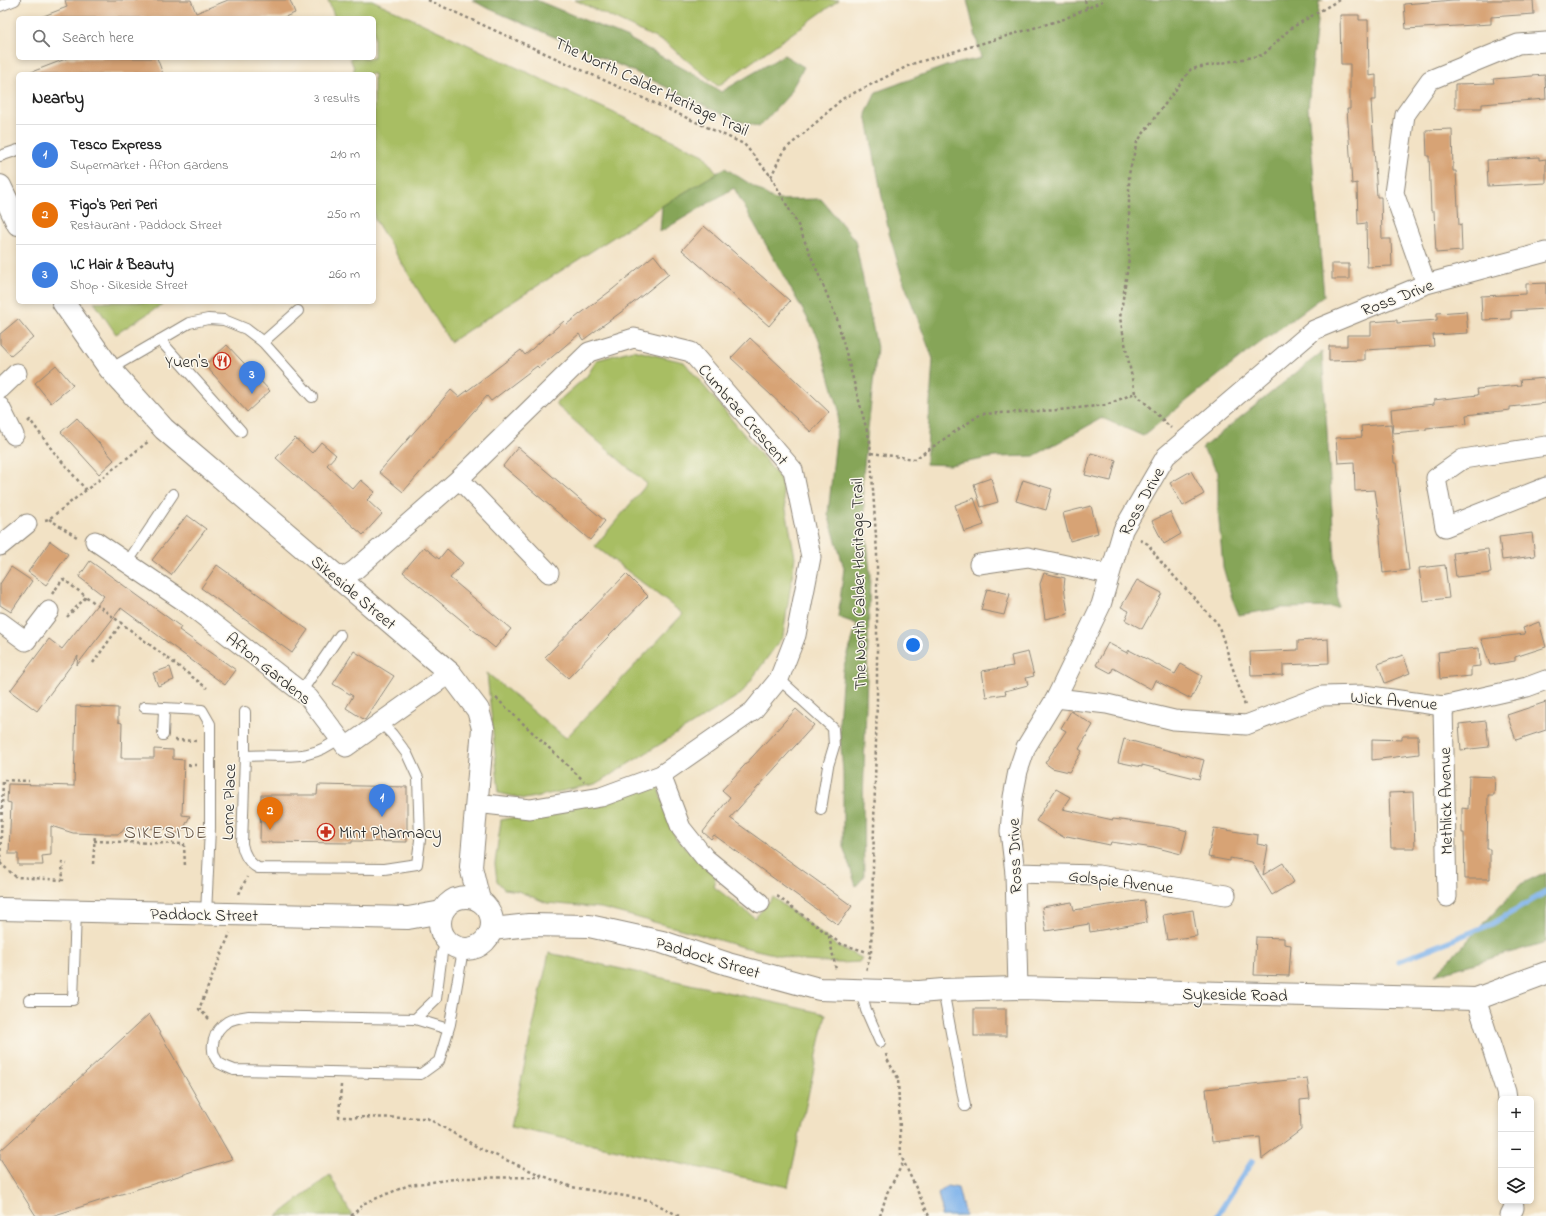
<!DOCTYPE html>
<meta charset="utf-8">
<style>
:root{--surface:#fff;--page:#f6f6f6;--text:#222;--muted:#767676;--line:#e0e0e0;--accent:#7c3aed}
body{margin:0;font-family:"Indie Flower",sans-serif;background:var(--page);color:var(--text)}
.controls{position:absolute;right:12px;bottom:12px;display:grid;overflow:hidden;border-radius:6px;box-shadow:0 2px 6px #0003}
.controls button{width:36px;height:36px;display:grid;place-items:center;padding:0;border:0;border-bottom:1px solid var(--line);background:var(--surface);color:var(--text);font:20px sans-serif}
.you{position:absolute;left:913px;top:645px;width:14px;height:14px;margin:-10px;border:3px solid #fff;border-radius:50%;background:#1a73e8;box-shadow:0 0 0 6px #1a73e833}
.badge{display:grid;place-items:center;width:26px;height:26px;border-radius:50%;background:var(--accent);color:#fff;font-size:13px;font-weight:700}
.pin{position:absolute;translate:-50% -33px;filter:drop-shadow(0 1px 2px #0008)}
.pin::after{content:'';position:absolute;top:21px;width:14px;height:12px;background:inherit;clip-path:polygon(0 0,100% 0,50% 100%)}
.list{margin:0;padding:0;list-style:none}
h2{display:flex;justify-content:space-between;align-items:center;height:52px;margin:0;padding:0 16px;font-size:17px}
h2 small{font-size:13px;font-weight:400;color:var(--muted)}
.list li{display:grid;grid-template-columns:26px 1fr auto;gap:12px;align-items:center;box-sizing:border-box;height:60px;padding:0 16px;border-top:1px solid var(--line)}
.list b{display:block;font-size:15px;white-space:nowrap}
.list p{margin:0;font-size:13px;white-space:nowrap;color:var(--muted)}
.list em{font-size:13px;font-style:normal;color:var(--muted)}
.icon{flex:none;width:22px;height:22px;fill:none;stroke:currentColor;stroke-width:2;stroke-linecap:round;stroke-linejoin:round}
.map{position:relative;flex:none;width:1546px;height:1216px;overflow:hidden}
.search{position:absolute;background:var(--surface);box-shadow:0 2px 6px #0003;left:16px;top:16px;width:360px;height:44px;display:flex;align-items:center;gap:10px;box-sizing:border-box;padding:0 14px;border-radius:6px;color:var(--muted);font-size:15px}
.panel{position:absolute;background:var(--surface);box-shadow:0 2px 6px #0003;left:16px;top:72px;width:360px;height:232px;border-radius:6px}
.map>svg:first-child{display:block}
.green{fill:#a8be63;stroke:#6a7447}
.forest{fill:#86a559;stroke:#586842}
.water{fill:#7eb2eb;stroke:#546e8b}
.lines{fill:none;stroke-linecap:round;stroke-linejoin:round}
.stream{stroke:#7eb2eb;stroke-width:5.5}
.building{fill:#d7a374}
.service-casing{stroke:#8e8678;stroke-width:12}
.minor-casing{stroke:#8e8678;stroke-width:21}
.tertiary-casing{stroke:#8e8678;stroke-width:24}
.path{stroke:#8e8678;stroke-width:2.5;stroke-dasharray:3 3;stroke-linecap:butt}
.service{stroke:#fff;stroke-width:10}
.minor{stroke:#fff;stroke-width:19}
.tertiary{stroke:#fff;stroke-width:22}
.labels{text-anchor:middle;stroke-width:3;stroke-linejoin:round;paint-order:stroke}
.street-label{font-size:17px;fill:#2b2b2b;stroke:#fbf7ec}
.poi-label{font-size:17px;fill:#2b2b2b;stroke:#fbf7ec;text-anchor:end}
.neighbourhood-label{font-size:18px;letter-spacing:1px;fill:#675545;stroke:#fbf7ec}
</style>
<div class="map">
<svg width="1546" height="1216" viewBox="0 0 1546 1216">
<rect width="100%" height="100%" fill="#fbf7ec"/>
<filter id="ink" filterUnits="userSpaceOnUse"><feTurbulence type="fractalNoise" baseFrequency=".025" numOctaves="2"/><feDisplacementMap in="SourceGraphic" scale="8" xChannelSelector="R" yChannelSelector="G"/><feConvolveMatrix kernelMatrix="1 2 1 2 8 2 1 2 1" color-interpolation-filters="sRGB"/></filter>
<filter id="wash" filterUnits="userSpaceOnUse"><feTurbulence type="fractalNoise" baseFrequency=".012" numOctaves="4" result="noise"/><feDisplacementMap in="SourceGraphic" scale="16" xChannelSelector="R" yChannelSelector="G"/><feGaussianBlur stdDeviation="0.9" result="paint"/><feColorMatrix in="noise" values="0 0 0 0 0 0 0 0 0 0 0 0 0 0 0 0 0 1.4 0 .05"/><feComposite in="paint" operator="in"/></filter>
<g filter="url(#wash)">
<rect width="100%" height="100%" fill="#f2e2c5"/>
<g class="green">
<path d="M328 0H372L704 155 717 173 662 206 450 342 374 218V74H354V68L350 58H374V18H335Z"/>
<path d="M575 0H839L718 86 666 43Z"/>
<path d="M94 302H166L116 334Z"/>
<path d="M633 350 684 362 780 478 795 557 783 636 741 694 596 784 525 799 499 793 487 673 566 738 683 614 595 546 647 484 555 404 587 376 597 360Z"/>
<path d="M647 784 658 788 676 839 716 876 713 886 755 918 773 897 837 946 862 958 859 962 841 963 804 961 739 946 684 930 601 908 547 903 518 891 504 889 497 881 495 864 501 820 532 814Z"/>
<path d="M549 953 826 1014 788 1187 511 1127Z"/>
<path d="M330 1175 352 1216H277Z"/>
</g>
<g class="forest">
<path d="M472 0H536L628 38 695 75 721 92 784 55 804 67 787 97 759 127 730 118 635 72 485 7Z"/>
<path d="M967 0H1055L1056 2 1118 0H1323L1319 2 1308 107 1324 296 1245 354 1143 436 1102 418 1034 456 995 457 950 465 926 464 933 359 903 280 889 233 866 114 876 92 946 66 981 58Z"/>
<path d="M725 168 775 200 821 199 855 240 877 348 862 484 870 574 863 804 864 877 856 886 843 846V772L839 723 843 670 857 624 838 617 844 568 828 514 839 410 818 337 734 188 660 232 662 206Z"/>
<path d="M1322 352 1338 607 1281 608 1239 615 1232 598 1223 567 1218 510V472L1202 448Z"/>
<path d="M1546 872V942L1435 975 1521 884Z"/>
</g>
<path class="water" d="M947 1186 958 1188 965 1216H941L942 1209 938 1194Z"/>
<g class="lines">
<g class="stream">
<path d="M1399 961 1492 924 1546 892"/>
<path d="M1217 1216 1252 1161"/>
</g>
</g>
<g id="blocks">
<g class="building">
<path d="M65 0H191L196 13 228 0H290L295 13 282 18H41V17L67 7Z"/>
<path d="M1453 0H1533L1534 14 1491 17V24L1406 29 1404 4Z"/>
<path d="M1340 15H1359V20H1368L1369 76 1376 75V100H1371L1377 197H1381L1382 239H1391L1392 266 1367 267 1366 223 1358 224 1357 183 1352 184 1347 109H1350V64H1341Z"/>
<path d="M68 58H157L163 74H30L29 73Z"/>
<path d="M1545 75 1546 99 1482 104V108H1455V84L1494 83 1493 79Z"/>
<path d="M1452 129 1453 171H1456L1459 225 1461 224 1462 251 1436 253 1434 211H1431L1429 156H1427L1426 130Z"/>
<path d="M1539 157V160L1546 159V183L1488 186 1487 160Z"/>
<path d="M704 226 790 301 769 326 682 250Z"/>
<path d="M654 255 669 274 628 307 583 340 579 334 539 368 537 366 491 401 487 396 403 492 379 472 451 390 459 397 521 350 525 355 564 321 567 324 613 289Z"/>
<rect x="1332" y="264" width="17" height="15"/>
<path d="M1546 283V309L1511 311V319L1482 320 1481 296 1526 294V284Z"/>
<path d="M1466 311 1468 333 1433 335 1434 346 1365 350V360L1329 361V346H1347V335H1371V322L1397 320V323L1437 320V313Z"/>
<path d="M18 319 33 337 11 356 0 344V334Z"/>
<path d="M750 338 829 412 811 432 731 358Z"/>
<path d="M227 345 270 391 247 412 205 365Z"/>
<path d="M56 365 73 385 51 403 35 383Z"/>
<path d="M1546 378V403L1510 407V410L1466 415 1467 424 1426 428V430L1393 433 1391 409 1434 404V400L1478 395 1477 389 1521 385 1520 380Z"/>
<path d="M77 418 114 460 99 474 61 432Z"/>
<path d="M1391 424 1394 463H1396L1409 570 1383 573 1379 525H1380L1375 490 1355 491 1354 462 1338 463 1336 438 1362 437 1361 426Z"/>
<path d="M295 438 312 453 321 442 336 455 327 465 353 489 361 480 375 492 367 500 382 514 363 535 276 458Z"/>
<path d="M518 447 605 521 590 540 503 466Z"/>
<path d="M1091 453 1116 460 1111 481 1085 475Z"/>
<path d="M1191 471 1204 494 1183 506 1170 483Z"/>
<path d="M991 478 998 502 981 507 974 484Z"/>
<path d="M1023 480 1052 489 1046 510 1016 501Z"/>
<path d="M974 498 984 525 964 532 955 505Z"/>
<path d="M1091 506 1098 533 1070 541 1063 513Z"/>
<path d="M1170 512 1181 534 1164 544 1152 521Z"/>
<path d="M187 515 206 529 171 575 152 560Z"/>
<path d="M1532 533 1535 556 1502 560 1499 537Z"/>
<path d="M50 541 68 554 46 585 28 572Z"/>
<path d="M424 547 439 559 447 549 463 563 450 578 511 629 495 648 403 572Z"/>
<path d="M1488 549 1491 573 1456 577 1453 553Z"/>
<path d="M90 561 181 627 179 630 236 670 225 685 121 608 77 665 78 656 37 711 10 691 49 639 62 649 104 596 79 577Z"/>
<path d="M217 565 308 630 292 653 201 588Z"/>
<path d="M1445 565 1449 598 1423 601 1419 568Z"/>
<path d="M11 567 32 581 11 612 0 605V584Z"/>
<path d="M1044 573 1065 578 1064 586 1068 614 1045 619 1040 584Z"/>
<path d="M626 574 648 596 568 678 545 657Z"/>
<path d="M1137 580 1162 593 1142 629 1125 620 1129 611 1121 607Z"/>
<path d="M987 589 1010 594 1004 615 981 610Z"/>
<path d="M1539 622 1546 647 1515 657V661L1490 665 1481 639 1525 634 1523 628Z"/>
<path d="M1328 639 1329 663 1283 665V675L1251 676 1250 652 1298 650V641Z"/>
<path d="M1108 643 1127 653 1129 650 1175 674 1181 664 1202 676 1191 699 1155 680 1151 689 1113 668 1111 673 1096 665Z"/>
<path d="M1479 648 1480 666 1471 667V676L1440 679 1438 652Z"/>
<path d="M354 651 394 676 365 720 346 708 353 696 333 684Z"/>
<path d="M1028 652 1034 676 1026 678 1028 685 1005 691 1006 694 986 697 982 671 1013 666 1011 656Z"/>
<path d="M1403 655 1410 673 1385 683 1378 664Z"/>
<path d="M170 667 174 680 158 686 153 673Z"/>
<path d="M1546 702V730L1516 740 1507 715Z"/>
<path d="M76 706 118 708V722L122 723 121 758H154V749L173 750V759L184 760 182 815 190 816 183 830 169 838V829L125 828 122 832 118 834H100L73 833 51 826V855L42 856 43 865H18V854H9L11 803 7 802 8 784 74 786Z"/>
<path d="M796 709 814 725 730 818 852 906 838 925 714 835 711 839 703 832 730 797 722 790Z"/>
<path d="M1071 711 1093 725 1079 749 1082 751 1069 772 1052 768 1045 763 1066 731 1061 728Z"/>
<path d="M1486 721 1489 747 1461 750 1459 724Z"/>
<path d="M1402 736H1418L1419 754 1372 760V739L1402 740Z"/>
<path d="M1124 739 1204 760 1199 779 1142 765V767L1118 762Z"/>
<path d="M1469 776 1495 777 1494 795H1488L1487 849H1490V879H1465L1464 833H1462V808L1468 809Z"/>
<path d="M318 785 407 787V842L352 841V843L260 842 261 795H317Z"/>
<path d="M1056 789 1070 797 1062 809 1113 820V819L1173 827 1187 831 1181 854 1154 847V848L1111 842 1110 845 1067 836 1065 838 1036 821Z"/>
<path d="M1413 792 1415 848H1391L1389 793Z"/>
<path d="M1214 828 1258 835 1257 844 1268 846 1263 875 1283 863 1294 882 1272 895 1252 862 1230 858V861L1208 857Z"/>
<path d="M1144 900 1147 922 1090 932 1089 924 1046 931 1042 907 1072 902 1074 910Z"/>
<path d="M1193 910 1197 936 1167 940 1163 915Z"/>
<path d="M1256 937 1284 938V944L1291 945 1289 976 1254 975Z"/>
<rect x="974" y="1009" width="32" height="27"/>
<path d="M149 1014 232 1159 52 1216H36L0 1159V1151Z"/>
<path d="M1307 1078 1310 1099 1300 1100 1301 1130 1262 1159 1260 1137 1212 1142 1206 1089Z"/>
</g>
</g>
</g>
<g filter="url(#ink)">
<use href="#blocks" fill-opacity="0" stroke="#8e8678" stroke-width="1"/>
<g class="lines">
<defs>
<g id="service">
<path d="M0 6 15 0"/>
<path d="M0 156 18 150"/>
<path d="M160 340 189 323 208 319 224 320 246 329 263 342 312 397"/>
<path d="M263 342 298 311"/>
<path d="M110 369 160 340 241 431"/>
<path d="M127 563 173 494"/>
<path d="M779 679 833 728 834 746 828 766 821 809"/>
<path d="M301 692 340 635"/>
<path d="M144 707 202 710 210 724V828L206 914"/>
<path d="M163 735 164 709"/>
<path d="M339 738C308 764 283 753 245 756L242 844C244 855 249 863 258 868L384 869 417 864 420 840 418 778 407 754 392 734 381 723"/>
<path d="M245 756V712"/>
<path d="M447 942 442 953 436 999 415 1019 249 1016C242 1017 233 1018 227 1022 214 1030 207 1050 219 1063 223 1066 230 1068 234 1070L421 1074 439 1061 450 1024 463 950"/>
<path d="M943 990 965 1106"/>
<path d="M861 991 866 1010 880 1042"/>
<path d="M29 1000H73L76 910"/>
<path d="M415 1019 448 1029"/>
</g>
<g id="minor">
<path d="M1426 284 1394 193 1405 115 1430 80 1518 44 1546 42"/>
<path d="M0 389 17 373"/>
<path d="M0 407 14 435"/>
<path d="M1546 446 1463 459 1436 478 1445 527 1546 487"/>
<path d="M459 479 549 573"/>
<path d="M95 541 188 604 309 698 346 747 450 673"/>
<path d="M0 546 27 524"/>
<path d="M979 564 1028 557 1109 574"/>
<path d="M340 580 355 570 459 479 589 352 634 338 691 352 793 470 811 557 796 635 779 679 753 711 661 775 601 797 530 809 476 803"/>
<path d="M0 622 26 641 49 611"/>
<path d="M1056 698 1107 704 1174 720 1246 725 1322 696 1363 695 1443 706 1527 687 1546 680"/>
<path d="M1443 706 1447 897"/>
<path d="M661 775 681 828 705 858 760 903"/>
<path d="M1015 873 1098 875 1226 895"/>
<path d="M1018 988 1015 873 1010 831 1013 797 1018 771 1026 747 1056 698 1101 605 1123 530 1166 456 1314 330 1426 284 1546 252"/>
<path d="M1476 999 1506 1092 1507 1099"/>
<path d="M1510 1216 1514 1208 1513 1201"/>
</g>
<g id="tertiary">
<path d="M0 186 18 224"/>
<path d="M63 302 110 369 164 429 450 673 478 710 483 728 471 867 479 900"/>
<circle cx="466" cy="923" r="26"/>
<path d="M0 909 408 918 442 912"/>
<path d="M492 929 529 925 589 926 662 942 728 964 819 989 919 992 943 990 1018 988 1476 999 1546 973"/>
</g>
</defs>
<use href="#service" class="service-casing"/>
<use href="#minor" class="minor-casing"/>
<use href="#tertiary" class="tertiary-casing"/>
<g class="path">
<path d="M428 0 744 144 770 175 798 225 818 273 837 319 870 442 877 553V699L871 953 866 971"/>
<path d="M1085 0 1087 8"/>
<path d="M771 177 783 151 809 129 842 99 912 64 1064 19 1105 0"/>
<path d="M1135 393 1120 318 1129 259V174L1137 142 1191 69 1263 55 1291 28 1339 0"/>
<path d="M28 422 30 420 53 451 86 490"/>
<path d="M871 453 915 459 981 414 1059 410 1106 405 1135 393 1171 428"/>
<path d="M49 519 77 537"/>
<path d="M45 520 49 519 149 441"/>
<path d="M1140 540 1148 544 1160 561 1218 624 1244 702 1245 707"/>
<path d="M52 594 63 579 207 688"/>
<path d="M67 617 86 597"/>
<path d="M93 663 121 624"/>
<path d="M496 698 584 781"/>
<path d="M175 740 196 741"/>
<path d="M188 765H198"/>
<path d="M94 841 184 844 185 867"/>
<path d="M0 863 3 780 29 781"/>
<path d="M0 863 16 877 63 880 62 863 67 864"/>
<path d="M93 864 95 834"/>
<path d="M239 894 247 877"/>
<path d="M777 896 841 944 871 953"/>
<path d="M829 936 836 970"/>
<path d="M209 1019 199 1009 230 933"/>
<path d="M886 1054 888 1061 898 1078 901 1156 929 1216"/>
<path d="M341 1085 339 1117 427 1118 479 1148 538 1174 572 1187 649 1200 679 1216"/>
<path d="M351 1216 365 1203 409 1185 462 1178 541 1177"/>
<path d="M880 1216 887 1193 903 1163"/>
</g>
<use href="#service" class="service"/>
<use href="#minor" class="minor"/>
<use href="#tertiary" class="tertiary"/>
</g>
</g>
<defs>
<symbol id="restaurant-ring" viewBox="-11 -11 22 22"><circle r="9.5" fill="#fbf7ec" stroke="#c8321e" stroke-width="1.5"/><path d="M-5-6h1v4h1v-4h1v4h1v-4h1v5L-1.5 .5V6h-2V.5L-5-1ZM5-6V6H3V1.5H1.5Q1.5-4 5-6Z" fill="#c8321e"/></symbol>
<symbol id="pharmacy-ring" viewBox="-11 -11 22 22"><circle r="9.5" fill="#fbf7ec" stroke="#c8321e" stroke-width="1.5"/><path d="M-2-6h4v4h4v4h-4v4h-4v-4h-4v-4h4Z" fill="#c8321e"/></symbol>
</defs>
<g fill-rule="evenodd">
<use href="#restaurant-ring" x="212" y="351" width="20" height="20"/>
<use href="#pharmacy-ring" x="316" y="822" width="20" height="20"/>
</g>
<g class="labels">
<g class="street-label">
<text transform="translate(652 86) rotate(25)" y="6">The North Calder Heritage Trail</text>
<text transform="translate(1397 297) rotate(-21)" y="6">Ross Drive</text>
<text transform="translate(744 414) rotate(49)" y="6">Cumbrae Crescent</text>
<text transform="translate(1141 501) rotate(-61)" y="6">Ross Drive</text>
<text transform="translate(858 584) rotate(-91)" y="6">The North Calder Heritage Trail</text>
<text transform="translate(354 592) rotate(40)" y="6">Sikeside Street</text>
<text transform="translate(269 668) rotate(39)" y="6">Afton Gardens</text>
<text transform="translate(1394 700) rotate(5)" y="6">Wick Avenue</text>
<text transform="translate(1445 801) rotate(-91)" y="6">Methlick Avenue</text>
<text transform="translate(228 802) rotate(-88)" y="6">Lorne Place</text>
<text transform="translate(1014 856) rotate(-92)" y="6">Ross Drive</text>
<text transform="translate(1121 881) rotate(7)" y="6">Golspie Avenue</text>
<text transform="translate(204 914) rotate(1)" y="6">Paddock Street</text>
<text transform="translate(708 957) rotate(17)" y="6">Paddock Street</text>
<text transform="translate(1235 994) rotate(1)" y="6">Sykeside Road</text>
</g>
<g class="poi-label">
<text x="209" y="367">Yuen's</text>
<text x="339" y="838" text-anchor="start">Mint Pharmacy</text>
</g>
<g class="neighbourhood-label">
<text x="166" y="838">SIKESIDE</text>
</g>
</g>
</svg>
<div class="controls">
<button>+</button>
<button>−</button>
<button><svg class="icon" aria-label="layers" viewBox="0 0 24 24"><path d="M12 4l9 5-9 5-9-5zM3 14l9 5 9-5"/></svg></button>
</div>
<div class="you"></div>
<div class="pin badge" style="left:382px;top:817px;background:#3f7fe0">1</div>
<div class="pin badge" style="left:270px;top:830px;background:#e8710a">2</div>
<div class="pin badge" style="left:252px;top:394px;background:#3f7fe0">3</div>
<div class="search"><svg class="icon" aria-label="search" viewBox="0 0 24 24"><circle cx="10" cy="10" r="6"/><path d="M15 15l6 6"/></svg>Search here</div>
<section class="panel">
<h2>Nearby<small>3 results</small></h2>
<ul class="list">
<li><span class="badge" style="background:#3f7fe0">1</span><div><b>Tesco Express</b><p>Supermarket · Afton Gardens</p></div><em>210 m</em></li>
<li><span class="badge" style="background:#e8710a">2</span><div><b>Figo's Peri Peri</b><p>Restaurant · Paddock Street</p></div><em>250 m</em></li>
<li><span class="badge" style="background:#3f7fe0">3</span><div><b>I.C Hair &amp; Beauty</b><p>Shop · Sikeside Street</p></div><em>260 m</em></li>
</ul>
</section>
</div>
